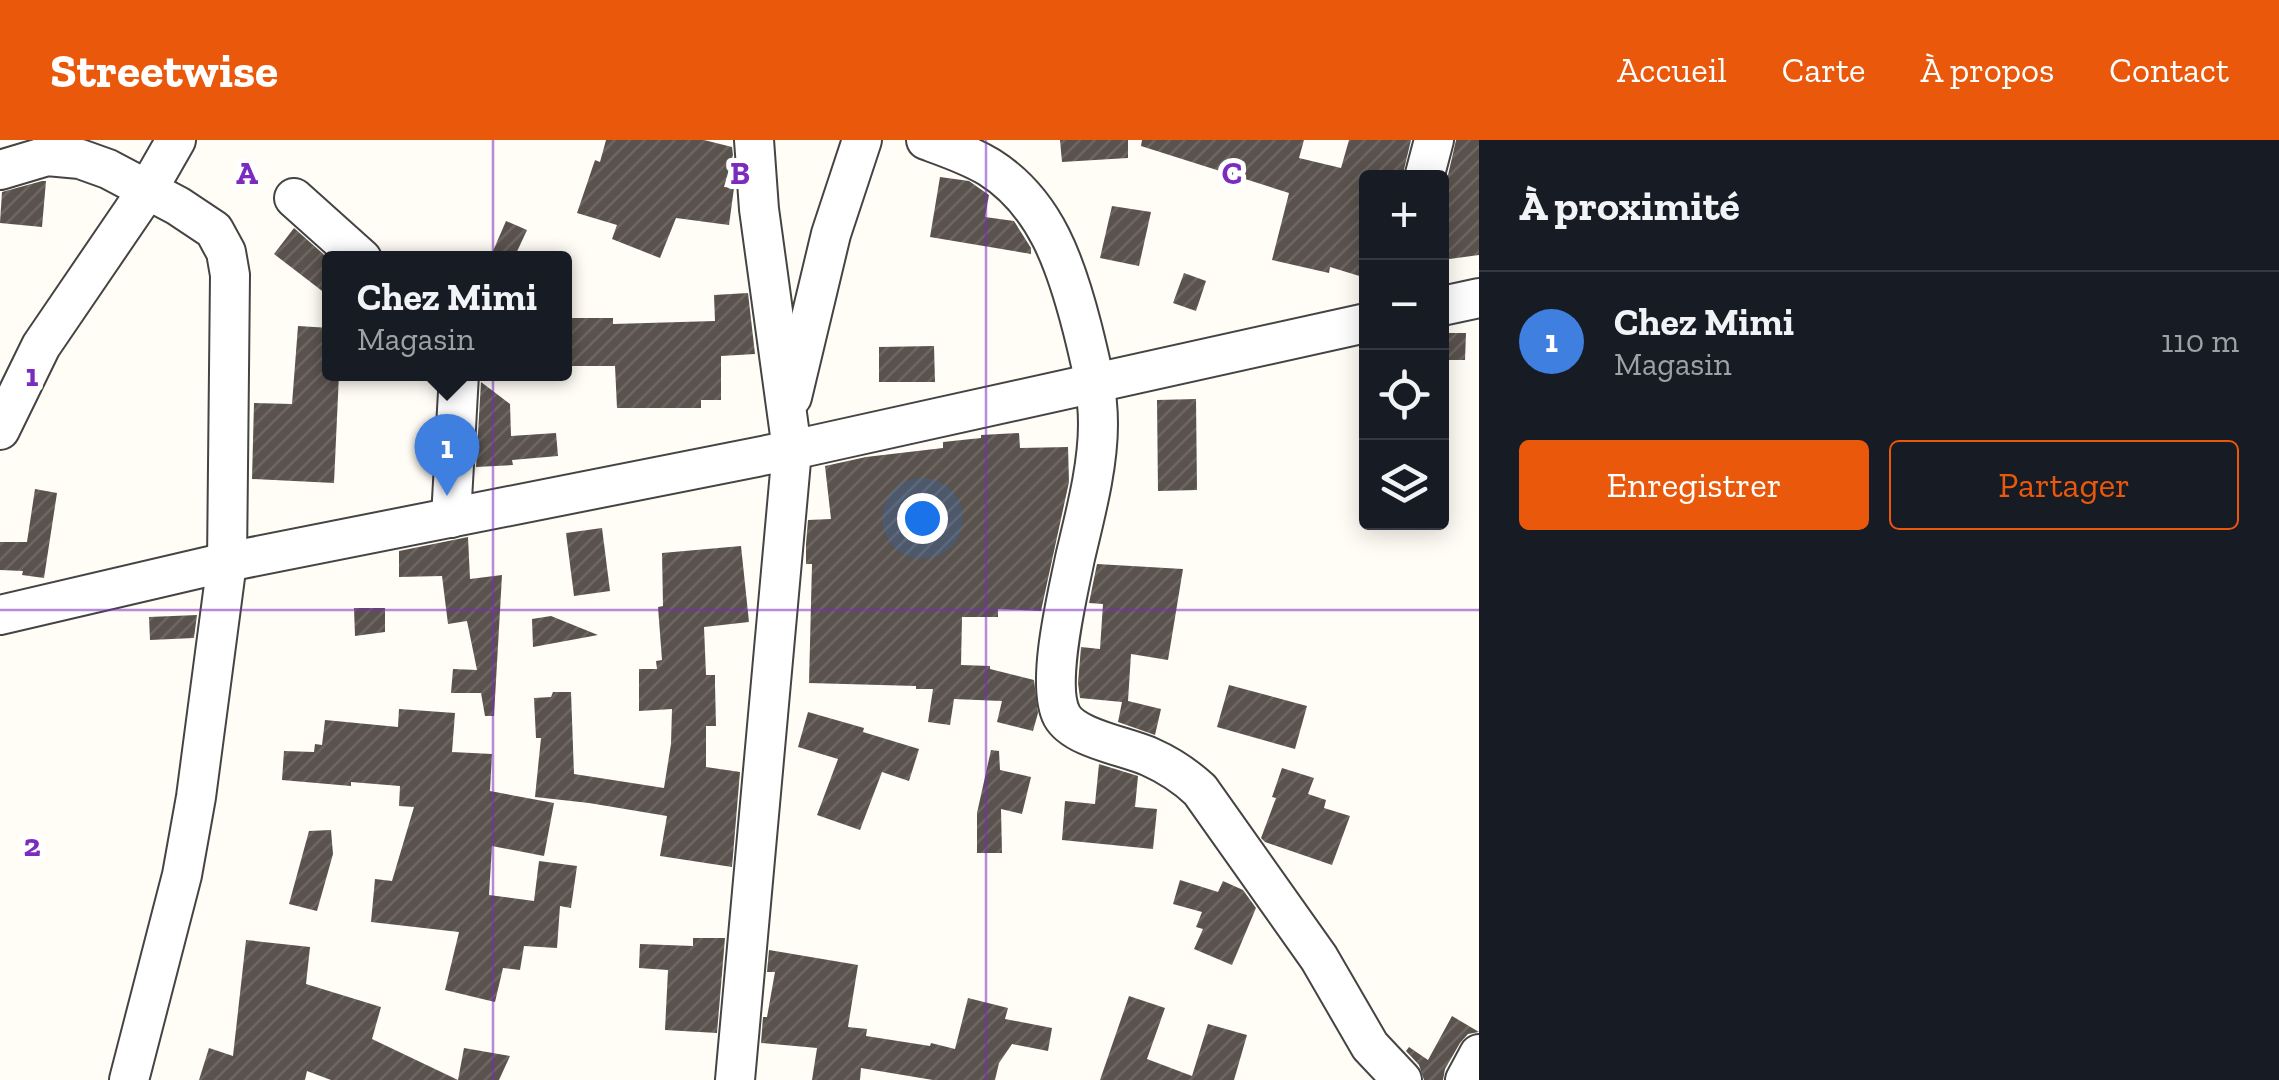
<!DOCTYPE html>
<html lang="fr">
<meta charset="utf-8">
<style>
:root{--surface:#171b24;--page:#20242c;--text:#f1f3f6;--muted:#9ea1a6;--line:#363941;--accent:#ea580c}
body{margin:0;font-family:"Zilla Slab",serif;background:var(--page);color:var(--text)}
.controls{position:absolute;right:30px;top:30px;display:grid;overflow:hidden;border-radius:10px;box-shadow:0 5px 25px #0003}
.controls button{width:90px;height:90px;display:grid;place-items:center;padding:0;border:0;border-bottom:2px solid var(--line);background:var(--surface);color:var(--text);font:50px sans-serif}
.you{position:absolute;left:922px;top:378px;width:35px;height:35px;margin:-25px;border:8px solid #fff;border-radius:50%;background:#1a73e8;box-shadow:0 0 0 15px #1a73e833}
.badge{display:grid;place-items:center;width:65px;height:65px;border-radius:50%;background:var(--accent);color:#fff;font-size:32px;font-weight:700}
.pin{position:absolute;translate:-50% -82px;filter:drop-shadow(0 2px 5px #0008)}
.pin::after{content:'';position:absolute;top:52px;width:35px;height:30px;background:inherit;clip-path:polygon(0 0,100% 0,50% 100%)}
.popup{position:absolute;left:322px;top:111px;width:250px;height:130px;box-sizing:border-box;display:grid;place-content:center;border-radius:10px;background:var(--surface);filter:drop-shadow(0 2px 8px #0005);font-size:32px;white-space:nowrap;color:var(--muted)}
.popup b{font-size:38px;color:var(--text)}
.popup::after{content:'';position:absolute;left:50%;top:100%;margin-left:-20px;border:20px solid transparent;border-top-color:var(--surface)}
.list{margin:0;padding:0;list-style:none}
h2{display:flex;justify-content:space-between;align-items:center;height:130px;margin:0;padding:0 40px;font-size:42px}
h2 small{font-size:32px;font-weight:400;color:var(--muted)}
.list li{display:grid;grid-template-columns:65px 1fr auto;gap:30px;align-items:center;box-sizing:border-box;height:140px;padding:0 40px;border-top:2px solid var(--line)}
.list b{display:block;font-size:38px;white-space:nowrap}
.list p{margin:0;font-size:32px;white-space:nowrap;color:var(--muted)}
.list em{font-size:32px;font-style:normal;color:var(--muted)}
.actions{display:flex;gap:20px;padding:30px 40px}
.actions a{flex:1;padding:22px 0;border:2px solid var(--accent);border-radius:10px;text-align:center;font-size:35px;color:var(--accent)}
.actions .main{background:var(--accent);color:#fff}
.icon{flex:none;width:55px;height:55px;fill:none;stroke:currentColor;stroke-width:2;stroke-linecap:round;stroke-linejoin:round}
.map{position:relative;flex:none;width:1479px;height:940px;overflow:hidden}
header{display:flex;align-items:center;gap:60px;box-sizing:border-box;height:140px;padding:0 50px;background:var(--accent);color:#fff}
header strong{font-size:48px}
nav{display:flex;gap:55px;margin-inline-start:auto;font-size:35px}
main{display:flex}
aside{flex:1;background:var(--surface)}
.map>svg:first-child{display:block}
.building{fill:url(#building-hatch)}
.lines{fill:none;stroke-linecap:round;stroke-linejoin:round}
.minor-casing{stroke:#444;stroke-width:42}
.minor{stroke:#fff;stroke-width:38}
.grid{fill:none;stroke:#7b2cbf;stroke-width:2.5;stroke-opacity:0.55}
.grid-label{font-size:32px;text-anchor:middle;font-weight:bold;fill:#7b2cbf;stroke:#fff;stroke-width:10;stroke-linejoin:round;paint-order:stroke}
</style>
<header>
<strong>Streetwise</strong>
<nav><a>Accueil</a><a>Carte</a><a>À propos</a><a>Contact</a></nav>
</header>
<main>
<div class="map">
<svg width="1479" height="940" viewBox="0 0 1479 940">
<defs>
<pattern id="building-hatch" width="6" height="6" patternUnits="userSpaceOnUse" patternTransform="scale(2.5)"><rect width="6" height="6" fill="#5a524d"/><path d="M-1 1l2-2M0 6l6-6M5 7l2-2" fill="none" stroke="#6d6662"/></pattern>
</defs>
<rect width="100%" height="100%" fill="#fffdf5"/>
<g class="building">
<path d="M606 0H704L732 7 733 15 724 47 734 48 729 85 676 78 660 118 612 99 617 85 577 73 595 20 600 22Z"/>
<path d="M1060 0H1128V18L1062 22Z"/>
<path d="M1142 0H1304L1299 18 1341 28 1349 0H1411L1402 38H1366V138L1330 127 1329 133 1272 120 1289 53 1141 6Z"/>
<path d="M1456 0H1479V115L1442 120V51L1446 44Z"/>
<path d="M940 37 969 41 989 55 985 77 1014 81 1031 108V114L930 97Z"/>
<path d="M42 41H46L42 87 0 83 2 52Z"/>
<path d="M1112 66 1151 72 1139 126 1100 118Z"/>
<path d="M506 81 527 90 514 118H490Z"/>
<path d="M294 88 330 120V157L274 114Z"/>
<path d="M1184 133 1206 141 1196 171 1173 163Z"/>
<path d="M748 153 755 214 721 216V260H701V268H617L615 226H564V178H613V184L715 181 714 155Z"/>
<path d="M298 186 330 188V234H339L334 343 252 339 254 263 292 264Z"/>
<path d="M1442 193H1466L1465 220H1442Z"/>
<path d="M934 206 935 242H879V207Z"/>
<path d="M481 242 510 264 511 296 556 293 558 316 512 320 513 325 476 327Z"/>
<path d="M1196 259 1197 350 1158 351 1157 260Z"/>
<path d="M1019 293 1020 308 1068 307 1069 342 1041 471 998 469V477H962L961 525 990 526V529L1034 540 1038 573 1033 591 997 582 1002 561 954 559 950 585 928 582 933 549H916V546L809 543 812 424H806V404L808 380 831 379 825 326 866 317 943 308V302L981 298V295Z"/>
<path d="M35 349 57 353 44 438 22 435 23 431 0 430V402H27Z"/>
<path d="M602 388 610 451 574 456 566 393Z"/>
<path d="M468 397 470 439 502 435 494 576H485L481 553H451L453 529 477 530 467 481 448 484 442 436 399 437V411Z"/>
<path d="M741 406 749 482 704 487 706 535H715V545L716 586H706V627L740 632 732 727 660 716 667 676 589 663 535 657 541 598H536L534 558 551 557 553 552H571L574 634 664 648 671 604 672 569 639 571V529H657L656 521 662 520 658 467 663 466 662 413Z"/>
<path d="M1097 424 1183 429 1168 520 1131 514 1128 561 1161 569 1155 595 1118 582 1122 562 1080 558 1078 543 1081 507 1100 509 1103 464 1089 463Z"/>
<path d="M354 468H385V492L355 496Z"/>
<path d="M197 475 194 498 150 500 149 477Z"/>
<path d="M551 476 598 495 533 507 532 479Z"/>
<path d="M1229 545 1307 566 1295 609 1217 587Z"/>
<path d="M399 569 455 573 452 612 492 614 490 651 554 663 544 716 492 706 489 755 534 761 539 721 577 726 571 768 560 766 557 808 524 806 520 830 503 828 495 862 445 850 459 792 371 782 375 739 392 741 414 667 399 666 400 646 351 642V646L282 640 284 611 314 612 315 604 322 605 325 580 398 587Z"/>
<path d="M808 572 864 588 863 592 919 609 909 641 882 632 860 690 817 675 838 619 798 607Z"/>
<path d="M991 610 999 611 1000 630 1031 637 1022 674 1001 669 1002 713H977V673Z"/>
<path d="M1099 624 1138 636 1135 667 1157 669 1153 709 1062 700 1065 661 1095 664Z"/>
<path d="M1282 628 1314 638 1308 654 1326 660 1324 668 1350 676 1332 725 1265 702 1261 698 1276 658 1272 657Z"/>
<path d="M331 690 333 714 317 771 289 764 309 691Z"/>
<path d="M1180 740 1218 752 1223 741 1243 750 1256 768 1232 825 1194 809 1203 789 1196 787 1202 772 1173 764Z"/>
<path d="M693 798H725L717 893 665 890 668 830 639 828 640 804 693 806Z"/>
<path d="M246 800 310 807 306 844 381 867 372 899 458 940 464 908 510 916 499 940H331L307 931 305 940H199L209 908 233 916Z"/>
<path d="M769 810 858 825 848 887 867 889 866 896 930 906 931 903 955 909 968 858 1008 868 1005 879 1052 888 1048 911 1012 904 999 923 995 940H933L861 928 860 940H812L817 908 761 903 763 877H767L775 832H767Z"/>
<path d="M1129 856 1165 868 1147 919 1192 936 1208 884 1247 895 1234 940H1100Z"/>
<path d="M1452 876 1479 892 1468 894 1460 903 1445 929 1443 940H1424L1419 925 1406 911 1409 907 1428 920Z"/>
</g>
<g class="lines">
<defs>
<g id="minor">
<path d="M926 0C948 8 969 15 989 27 1046 63 1066 125 1082 187 1090 219 1098 250 1098 284 1098 328 1085 375 1075 418 1068 453 1045 545 1062 576 1075 599 1126 606 1150 617 1168 625 1186 637 1200 650L1319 818 1370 906 1402 940"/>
<path d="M0 30 47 16 80 19 108 29 178 66 214 90 226 112 230 135 227 422 196 657 182 735 129 940"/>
<path d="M1424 38 1434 0"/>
<path d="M294 58 362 119"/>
<path d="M1442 166 1479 158"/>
<path d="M792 257 831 94 862 0"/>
<path d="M0 290 41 206 148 49 176 0"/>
<path d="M451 378 459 234"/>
<path d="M0 475 227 422 792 310 1366 183"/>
<path d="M735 940 792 310 759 69 754 0"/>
<path d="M1465 940 1479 914"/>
</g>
</defs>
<use href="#minor" class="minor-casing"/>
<use href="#minor" class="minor"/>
</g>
<path class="grid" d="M493 0V940M986 0V940M0 470H1479"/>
<g class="grid-label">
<text x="247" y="44">A</text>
<text x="740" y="44">B</text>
<text x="1232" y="44">C</text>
<text x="32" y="246">1</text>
<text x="32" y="716">2</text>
</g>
</svg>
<div class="controls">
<button>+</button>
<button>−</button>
<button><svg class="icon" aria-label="locate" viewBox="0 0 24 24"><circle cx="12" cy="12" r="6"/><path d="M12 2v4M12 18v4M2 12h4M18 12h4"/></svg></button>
<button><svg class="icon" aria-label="layers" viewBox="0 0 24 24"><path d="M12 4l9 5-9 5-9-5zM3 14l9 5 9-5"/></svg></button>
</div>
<div class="you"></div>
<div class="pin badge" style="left:447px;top:356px;background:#3f7fe0">1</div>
<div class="popup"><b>Chez Mimi</b>Magasin</div>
</div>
<aside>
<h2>À proximité<small></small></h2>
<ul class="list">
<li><span class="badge" style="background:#3f7fe0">1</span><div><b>Chez Mimi</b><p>Magasin</p></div><em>110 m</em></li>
</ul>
<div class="actions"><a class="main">Enregistrer</a><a>Partager</a></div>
</aside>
</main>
